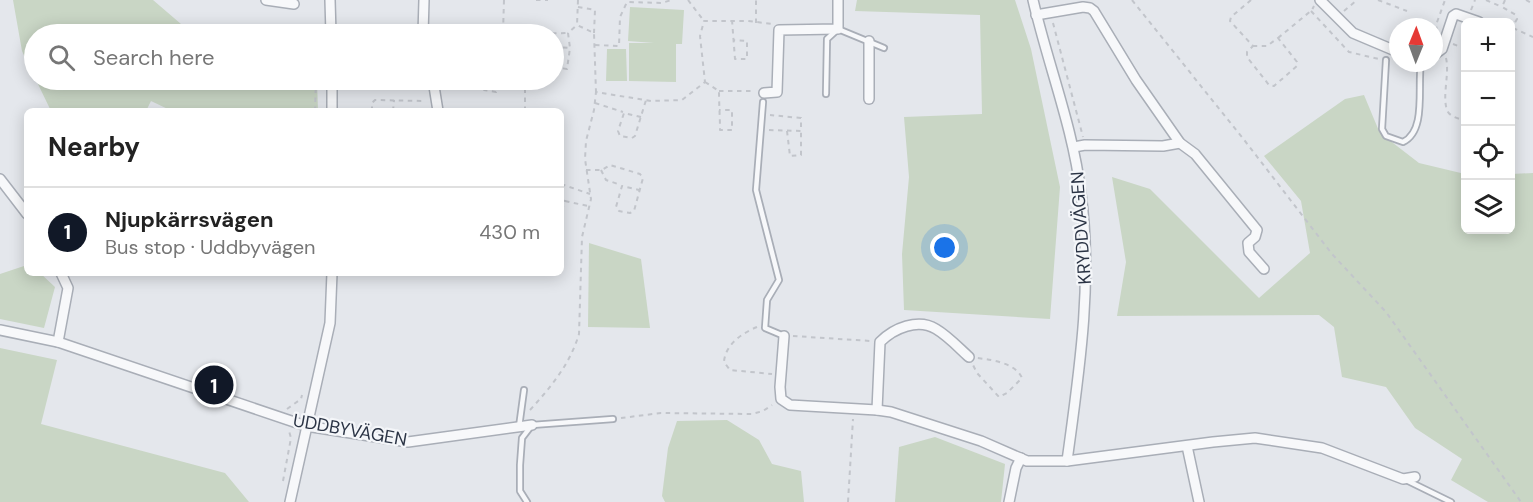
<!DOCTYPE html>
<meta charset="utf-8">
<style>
:root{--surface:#fff;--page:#f6f6f6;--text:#222;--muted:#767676;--line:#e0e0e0;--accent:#111827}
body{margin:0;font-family:"DM Sans",sans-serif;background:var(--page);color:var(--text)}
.controls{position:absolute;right:18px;top:18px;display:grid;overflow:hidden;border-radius:9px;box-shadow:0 3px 15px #0003}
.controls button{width:54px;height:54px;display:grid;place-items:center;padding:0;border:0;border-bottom:2px solid var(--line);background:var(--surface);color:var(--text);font:30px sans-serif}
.compass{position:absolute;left:1389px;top:18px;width:54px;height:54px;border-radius:50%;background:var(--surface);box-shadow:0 3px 15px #0003;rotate:1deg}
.you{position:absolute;left:945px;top:248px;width:21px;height:21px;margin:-15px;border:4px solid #fff;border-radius:50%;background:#1a73e8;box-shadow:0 0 0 9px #1a73e833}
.badge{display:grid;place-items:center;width:39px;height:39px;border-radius:50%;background:var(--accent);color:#fff;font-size:20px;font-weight:700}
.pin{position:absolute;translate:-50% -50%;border:3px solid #fff;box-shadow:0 2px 6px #0006}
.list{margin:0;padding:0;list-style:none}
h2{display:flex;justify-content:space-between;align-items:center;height:78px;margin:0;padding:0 24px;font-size:26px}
h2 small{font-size:20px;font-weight:400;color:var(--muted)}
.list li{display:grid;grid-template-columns:39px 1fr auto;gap:18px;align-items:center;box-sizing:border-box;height:90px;padding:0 24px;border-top:2px solid var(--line)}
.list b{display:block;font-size:22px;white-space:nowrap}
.list p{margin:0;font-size:20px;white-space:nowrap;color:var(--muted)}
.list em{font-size:20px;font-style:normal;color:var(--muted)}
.icon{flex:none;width:33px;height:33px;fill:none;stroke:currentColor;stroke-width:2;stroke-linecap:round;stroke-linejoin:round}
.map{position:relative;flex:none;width:1533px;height:502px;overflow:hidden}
.search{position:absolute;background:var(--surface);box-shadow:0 3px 15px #0003;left:24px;top:24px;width:540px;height:66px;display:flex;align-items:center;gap:15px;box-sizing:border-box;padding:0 21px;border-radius:33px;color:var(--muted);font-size:22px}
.panel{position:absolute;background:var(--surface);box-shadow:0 3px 15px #0003;left:24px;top:108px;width:540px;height:168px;border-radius:9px}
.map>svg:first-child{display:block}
.green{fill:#c9d6c5}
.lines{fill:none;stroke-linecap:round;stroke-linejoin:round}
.service-casing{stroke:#a9aeb7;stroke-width:8}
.minor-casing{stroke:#a9aeb7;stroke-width:12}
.path{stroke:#c2c5cb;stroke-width:2;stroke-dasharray:4.5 4.5;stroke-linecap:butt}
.service{stroke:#f7f8fa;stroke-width:4.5}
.minor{stroke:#f7f8fa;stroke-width:9}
.labels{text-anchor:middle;stroke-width:4.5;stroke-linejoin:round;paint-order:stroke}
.street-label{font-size:18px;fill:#2b3445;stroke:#f4f6f9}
</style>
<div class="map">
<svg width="1533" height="502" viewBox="0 0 1533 502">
<rect width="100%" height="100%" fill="#e4e7ec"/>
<g class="green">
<path d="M13 0H153L188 30 197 34H34V77L22 51Z"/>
<path d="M857 0H1015L1031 49 1060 187 1050 319 904 310 902 254 909 177 904 117 982 114 980 15 855 11Z"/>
<path d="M630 7 684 10 682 44H676V82L629 81V43H654L628 41Z"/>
<path d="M607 49H626L627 81H606Z"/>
<path d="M36 80H317L318 111H172L151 101 146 111H51Z"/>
<path d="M1364 95 1379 131 1384 136 1419 163 1465 174 1466 230H1510L1511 174 1533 173V502H1488L1451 480 1462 459 1415 428 1386 387 1342 377 1334 327 1319 315 1117 316 1126 262 1112 177 1150 189 1259 298 1310 253 1301 201 1264 156 1345 99Z"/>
<path d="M589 243 641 259 650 328 588 327Z"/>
<path d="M27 265V273H40L55 287 44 328 0 319V274Z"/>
<path d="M0 348 57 360 41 424 225 473 249 502H0Z"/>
<path d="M727 420 759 440 772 464 801 471 804 502H665L662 496 668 448 677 421Z"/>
<path d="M935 437 1005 464 1001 502H895L899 447Z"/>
</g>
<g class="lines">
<defs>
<g id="service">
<path d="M1386 60 1382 129 1386 136 1403 142C1427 131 1417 86 1421 63"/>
<path d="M826 94 827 39 838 29 884 48"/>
<path d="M763 102 756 190 779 280 767 300 765 328 784 336"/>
<path d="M519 427 524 390"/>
<path d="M1406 480 1451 502"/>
<path d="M527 502 520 491V465L522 438 532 425 613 419"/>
</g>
<g id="minor">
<path d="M266 0 294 4"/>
<path d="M330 0 331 34"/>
<path d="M1033 0C1048 65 1073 127 1081 194 1093 283 1079 373 1067 461"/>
<path d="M1320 0 1353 33 1398 52"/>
<path d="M1036 15 1083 7 1090 8 1094 11 1136 80 1180 143 1195 154 1257 230 1255 237 1248 243 1249 252 1264 269"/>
<path d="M423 34 424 0"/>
<path d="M869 41V99"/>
<path d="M1434 55 1442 49 1453 16 1456 14 1479 22"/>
<path d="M332 80V111"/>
<path d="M433 80 438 111"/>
<path d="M764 93 777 92 779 30 838 29V0"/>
<path d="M1074 147 1085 145 1163 146 1180 143"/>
<path d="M0 179 27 214"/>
<path d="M0 330 58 342 306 426 408 442 532 425"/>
<path d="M784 336 780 387 781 399 790 405 877 410 891 412 981 441 1027 461H1067L1213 442 1255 438 1322 448 1403 479 1415 477"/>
<path d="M58 342 68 288 61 273"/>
<path d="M877 410 880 342C894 328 918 318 936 329 948 336 959 348 969 357"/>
<path d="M1187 446 1199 502"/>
<path d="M290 502 330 323 332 273"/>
<path d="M1009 502 1016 468 1021 458"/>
</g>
</defs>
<use href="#service" class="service-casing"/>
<use href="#minor" class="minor-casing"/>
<g class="path">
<path d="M504 0 503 32 525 34"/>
<path d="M536 0H548"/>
<path d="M578 0 577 25 594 33 596 92"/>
<path d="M688 0 704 21"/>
<path d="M1132 0 1245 141 1332 254 1386 312 1521 502"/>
<path d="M1251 0 1231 17 1230 21 1253 46 1247 52V57L1269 85 1274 86 1297 66V62L1278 38 1267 46H1253"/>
<path d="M1378 0 1407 11"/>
<path d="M1486 0 1502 7"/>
<path d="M1505 0 1502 7 1516 15 1517 19 1510 31"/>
<path d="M1526 0 1533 4"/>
<path d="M578 7 595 10 594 33"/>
<path d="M1471 10 1475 0"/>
<path d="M1311 11 1349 52 1379 59"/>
<path d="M1344 11 1357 0"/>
<path d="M732 20 735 59H747V41L733 40"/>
<path d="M756 23V0"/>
<path d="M1053 23 1083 137"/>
<path d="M1513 28 1533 37"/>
<path d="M1437 31 1436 25 1445 0"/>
<path d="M525 34 567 33"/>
<path d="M1278 38 1312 10 1314 6"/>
<path d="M1453 44 1466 49"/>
<path d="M595 45 619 46 620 17 627 2 661 3 672 0"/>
<path d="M554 47 570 48"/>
<path d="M1446 58C1450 74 1441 99 1448 112 1451 117 1460 119 1466 121"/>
<path d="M1402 63 1413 69"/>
<path d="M554 67 567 69 570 48 568 33 577 25"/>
<path d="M483 80 484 90 496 92 498 80"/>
<path d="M705 82 719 91C719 104 720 117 720 130H732V110H719"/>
<path d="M719 91H755"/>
<path d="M595 103 623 112"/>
<path d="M315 111 316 80"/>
<path d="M372 111V103L375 100 425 101"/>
<path d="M393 111 394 100"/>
<path d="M525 111V80"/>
<path d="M641 117 624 113 618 131 620 136 632 138 635 136 646 100"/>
<path d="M769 130 801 131V118L770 115"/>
<path d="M787 131 790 156 801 155V131"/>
<path d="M586 170H602L610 165 640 174 643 178 634 211 630 213 619 211 616 207 622 186 639 190"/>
<path d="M601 170 606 180 621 185"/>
<path d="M561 184 590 194"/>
<path d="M561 200 565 201 561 212"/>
<path d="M565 201 588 206"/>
<path d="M757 327C742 333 725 345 724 362L730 370 772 374"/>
<path d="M793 336 871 341"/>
<path d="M969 357C985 359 1015 361 1022 378L1007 393 999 397 977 373Z"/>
<path d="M287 409 301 399 302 395"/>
<path d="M530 410C551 387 570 364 579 334L582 237 591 199 585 159 586 141 594 110 596 92 651 101 682 100 705 82 700 36 704 21H748L773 24"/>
<path d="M621 418 661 413 752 414 763 411 772 405"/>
<path d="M283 481 291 438 289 431"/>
<path d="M848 502 853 419"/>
</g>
<use href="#service" class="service"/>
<use href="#minor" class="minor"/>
</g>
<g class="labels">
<g class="street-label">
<text transform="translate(1081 228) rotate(-94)" y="6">KRYDDVÄGEN</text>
<text transform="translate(350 430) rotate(10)" y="6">UDDBYVÄGEN</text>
</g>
</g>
</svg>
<div class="controls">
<button>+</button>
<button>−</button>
<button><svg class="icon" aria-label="locate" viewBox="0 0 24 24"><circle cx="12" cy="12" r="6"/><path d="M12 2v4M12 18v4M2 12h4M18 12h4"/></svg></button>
<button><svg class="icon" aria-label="layers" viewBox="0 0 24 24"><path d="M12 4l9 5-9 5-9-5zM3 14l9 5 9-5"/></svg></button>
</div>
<svg class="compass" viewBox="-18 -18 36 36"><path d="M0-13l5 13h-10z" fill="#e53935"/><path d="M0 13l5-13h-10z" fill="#767676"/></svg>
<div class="you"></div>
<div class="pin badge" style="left:214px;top:385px">1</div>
<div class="search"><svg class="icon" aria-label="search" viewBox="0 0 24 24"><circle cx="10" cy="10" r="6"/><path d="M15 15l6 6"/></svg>Search here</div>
<section class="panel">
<h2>Nearby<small></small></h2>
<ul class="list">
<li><span class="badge">1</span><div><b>Njupkärrsvägen</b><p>Bus stop · Uddbyvägen</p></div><em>430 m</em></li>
</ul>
</section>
</div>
